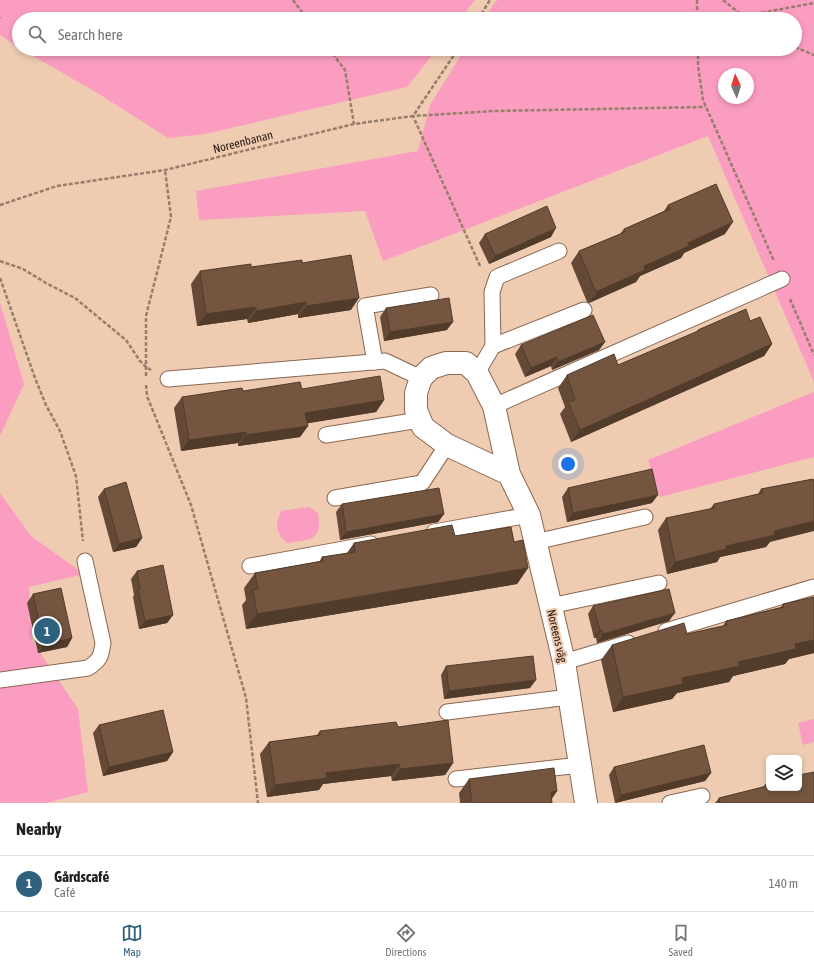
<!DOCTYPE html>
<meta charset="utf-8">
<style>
:root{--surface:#fff;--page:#f6f6f6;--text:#202124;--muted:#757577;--line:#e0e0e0;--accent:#2e617e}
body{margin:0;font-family:"Asap Condensed",sans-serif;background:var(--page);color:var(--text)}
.controls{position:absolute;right:12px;bottom:12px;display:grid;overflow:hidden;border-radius:6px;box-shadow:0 2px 6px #0003}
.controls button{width:36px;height:36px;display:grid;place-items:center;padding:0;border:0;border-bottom:1px solid var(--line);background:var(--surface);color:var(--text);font:20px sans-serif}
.compass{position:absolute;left:718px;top:68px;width:36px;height:36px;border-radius:50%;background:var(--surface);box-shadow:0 2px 6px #0003;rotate:356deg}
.you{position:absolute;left:568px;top:464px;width:14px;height:14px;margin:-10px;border:3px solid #fff;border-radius:50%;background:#1a73e8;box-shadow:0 0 0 6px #1a73e833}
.badge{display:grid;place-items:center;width:26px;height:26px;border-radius:50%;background:var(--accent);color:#fff;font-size:13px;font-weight:700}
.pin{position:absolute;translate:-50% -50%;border:2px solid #fff;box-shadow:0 1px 4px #0006}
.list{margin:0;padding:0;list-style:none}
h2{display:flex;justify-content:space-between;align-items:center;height:52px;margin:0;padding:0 16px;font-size:17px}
h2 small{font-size:13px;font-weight:400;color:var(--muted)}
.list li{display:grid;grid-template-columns:26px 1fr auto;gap:12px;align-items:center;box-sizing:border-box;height:56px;padding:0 16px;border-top:1px solid var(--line)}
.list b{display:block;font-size:15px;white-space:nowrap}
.list p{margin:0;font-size:13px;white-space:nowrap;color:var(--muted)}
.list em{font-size:13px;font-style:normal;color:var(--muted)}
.icon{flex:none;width:22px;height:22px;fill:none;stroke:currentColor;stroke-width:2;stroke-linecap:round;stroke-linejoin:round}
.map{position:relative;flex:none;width:814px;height:803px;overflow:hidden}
.search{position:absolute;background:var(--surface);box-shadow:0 2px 6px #0003;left:12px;right:12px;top:12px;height:44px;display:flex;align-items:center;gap:10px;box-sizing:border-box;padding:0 14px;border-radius:22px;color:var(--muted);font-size:15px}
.sheet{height:108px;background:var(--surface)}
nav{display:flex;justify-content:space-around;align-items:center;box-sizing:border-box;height:56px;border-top:1px solid var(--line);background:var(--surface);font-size:11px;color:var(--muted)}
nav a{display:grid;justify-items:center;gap:2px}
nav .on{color:var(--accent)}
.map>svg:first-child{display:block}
.green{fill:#fb9dc0;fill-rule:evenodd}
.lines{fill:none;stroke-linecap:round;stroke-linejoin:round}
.lane-casing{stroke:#896852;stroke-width:17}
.street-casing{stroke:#896852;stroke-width:24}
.path{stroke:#977d6b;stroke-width:2.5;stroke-dasharray:4 2;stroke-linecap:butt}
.lane{stroke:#fff;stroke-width:15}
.street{stroke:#fff;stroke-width:22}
.wall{fill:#644936}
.shaded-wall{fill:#513c2c}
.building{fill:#74553f;stroke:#513c2c}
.labels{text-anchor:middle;stroke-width:4;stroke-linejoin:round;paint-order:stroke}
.street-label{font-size:12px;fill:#291b12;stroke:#efcbb2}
</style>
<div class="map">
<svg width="814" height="803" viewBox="0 0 814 803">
<rect width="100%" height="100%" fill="#efcbb2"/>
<g class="green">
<path d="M0 0H475L460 19H19V48L0 35Z"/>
<path d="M498 0H814V382L708 136 383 261 365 211 199 220 196 191 418 151 430 105 465 49H795V19H484L495 2ZM724 74H748V98H724Z"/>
<path d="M21 49H437L407 87 205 134 168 138 99 94Z"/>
<path d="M0 303 24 384 0 436Z"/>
<path d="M814 392V457L660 497 648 460Z"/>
<path d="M0 493 31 536 84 574 29 587 32 641 78 709 88 792 46 803H0Z"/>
<path d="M309 507 318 513C323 541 310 540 287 543 275 532 275 525 281 511Z"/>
<path d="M814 719V742L803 745 798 723Z"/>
</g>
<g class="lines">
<defs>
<g id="lane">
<path d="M493 346 492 292 497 277 559 251"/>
<path d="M375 362 365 306 431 295"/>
<path d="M477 373 493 346 584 310"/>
<path d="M168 379 385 361 421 378"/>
<path d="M494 406 782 279"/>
<path d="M326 435 419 420"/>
<path d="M335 498 422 483 447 445"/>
<path d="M434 532 529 515"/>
<path d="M535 542 645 517"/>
<path d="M250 566 371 544"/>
<path d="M550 606 659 583"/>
<path d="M666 631 814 587"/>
<path d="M564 662 628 643"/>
<path d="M0 680 88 668C100 660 101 657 103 643L85 561"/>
<path d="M447 712 569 697"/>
<path d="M456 779 580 765"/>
<path d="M670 803 702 796"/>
</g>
<path id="street" d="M509 474 447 445 423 427 416 410V393L421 378 431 368 446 363H466L477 373 494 406 509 474 529 515 564 662 586 803"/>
</defs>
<use href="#lane" class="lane-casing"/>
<use href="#street" class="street-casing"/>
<g class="path">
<path d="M293 0 307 19"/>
<path d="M697 0V19"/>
<path d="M723 0 747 19"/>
<path d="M744 16 814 3"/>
<path d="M0 18V17"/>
<path d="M478 19 490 0"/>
<path d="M795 47 814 55"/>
<path d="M329 49 345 70 354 124"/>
<path d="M698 49V66L703 100 774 261"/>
<path d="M0 205 57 186 165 170 354 124 413 116 458 49"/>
<path d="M0 261 23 269 46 283 75 298 126 340 140 361 146 367 151 370"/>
<path d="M480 266 413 116 494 111 705 107"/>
<path d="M0 278 35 378 46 405 60 431 76 476 83 541"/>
<path d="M790 299 814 355"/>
<path d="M146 376V316L171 217 165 170"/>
<path d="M146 385 147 396 191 505 246 698 258 803"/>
</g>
<use href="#lane" class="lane"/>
<use href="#street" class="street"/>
</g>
<g class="wall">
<path d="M668 205 725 234 684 253 681 258 640 276 636 282 589 303 587 302 571 263 579 251 620 234 624 229 664 211Z"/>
<path d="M485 234 551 237 489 264 479 243Z"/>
<path d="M302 263 351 310 298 318V314L248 323 247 319 197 326 191 284 200 271Z"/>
<path d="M386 308 447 330 384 341 380 317Z"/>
<path d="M750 321 772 344 764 356 571 442 560 414 565 407 558 388 567 375 618 365 697 332 698 330Z"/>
<path d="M605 342 599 350 552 370 551 366 525 377 515 354 521 345Z"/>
<path d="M302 389 384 400 376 412 307 423 308 426 300 437 238 446V443L181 451 174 408 182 397 243 391Z"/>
<path d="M813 479 766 547 720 557 717 562 667 574 658 530 666 518 710 509 714 504 758 494 761 489Z"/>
<path d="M568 488 652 503 567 522 562 497Z"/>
<path d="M104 489 142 538 136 547 113 552 98 497Z"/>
<path d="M342 504 444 514 438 522 340 540 336 512Z"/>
<path d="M455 536 514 542 528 568 517 584 246 629 242 605 246 600 244 588 255 573 319 562 322 557 347 553 354 543Z"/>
<path d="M137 571 173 615 167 623 139 629 133 597 134 595 131 579Z"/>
<path d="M33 594 72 638 67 647 38 653 27 603Z"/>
<path d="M814 597V653L789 659 785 664 733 676 729 682 677 693 672 699 613 712 601 660 612 645 687 634 723 626 726 621 781 607 783 604Z"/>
<path d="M593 606 669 621 597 643 596 638H594L588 614Z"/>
<path d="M446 666 530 688 444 699 441 675Z"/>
<path d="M99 725 173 752 167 761 103 776 93 733Z"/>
<path d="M398 727 453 763 445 775 392 781 391 776 323 784 319 790 267 797 260 754 269 742 316 736 320 731Z"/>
<path d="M614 767 711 773 705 781 615 803 609 775Z"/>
<path d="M469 779 557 791 552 798V803H460L459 793Z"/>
<path d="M767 782 814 803H715L719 798 763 787Z"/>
</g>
<g class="shaded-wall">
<path d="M733 222 725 234 684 253 681 258 640 276 636 282 589 303 598 291 688 243Z"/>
<path d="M556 228 551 237 489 264 495 256Z"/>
<path d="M359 298 351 310 298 318 306 306Z"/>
<path d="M306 302 298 314 248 323 256 311Z"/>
<path d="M256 307 247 319 197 326 206 314Z"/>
<path d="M453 322 447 330 384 341 390 332Z"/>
<path d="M605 342 599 350 552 370 558 362Z"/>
<path d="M772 344 764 356 571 442 580 430Z"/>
<path d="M557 357 551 366 525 377 531 368Z"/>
<path d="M384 400 376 412 298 425 305 413Z"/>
<path d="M308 426 300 437 238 446 246 435Z"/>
<path d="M246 432 238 443 181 451 189 440Z"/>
<path d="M658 495 652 503 567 522 573 513Z"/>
<path d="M444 514 438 522 340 540 346 532Z"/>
<path d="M814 521V531L770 542 766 547 720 557 717 562 667 574 675 562 774 531Z"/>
<path d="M142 538 136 547 113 552 119 544Z"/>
<path d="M528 568 517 584 246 629 257 614Z"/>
<path d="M675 613 669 621 597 643 603 634Z"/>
<path d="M173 615 167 623 139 629 145 621Z"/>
<path d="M602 629 596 638H594L600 630Z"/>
<path d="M72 638 67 647 38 653 44 645Z"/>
<path d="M814 640V653L789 659 785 664 733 676 729 682 677 693 672 699 613 712 623 697 795 644Z"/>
<path d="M536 680 530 688 444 699 449 691Z"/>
<path d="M173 752 167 761 103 776 109 767Z"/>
<path d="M453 763 445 775 392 781 400 769Z"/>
<path d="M399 764 391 776 323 784 319 790 267 797 275 785 326 773Z"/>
<path d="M711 773 705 781 615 803 621 795Z"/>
<path d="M557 791 549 803 551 792Z"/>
</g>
<g class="building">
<path d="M716 184 733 222 688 243 689 246 644 266 645 270 598 291 595 290 579 251 625 232 624 229 670 209 668 205Z"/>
<path d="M547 206 556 228 495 256 485 234Z"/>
<path d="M351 255 359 298 306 306V302L256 311V307L206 314 200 271 251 264V267L302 260V263Z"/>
<path d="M449 298 453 322 390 332 386 308Z"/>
<path d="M746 309 750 321 760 317 772 344 580 430 568 402 575 400 567 375 614 354 618 365 698 331V330Z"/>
<path d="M593 315 605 342 558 362 557 357 531 368 521 345Z"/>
<path d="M380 376 384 400 305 413 308 426 246 435V432L189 440 182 397 242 388 243 391 300 382 302 389Z"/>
<path d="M652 469 658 495 573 513 568 488Z"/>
<path d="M813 479 814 482V521L774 531 775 535 726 546V549L675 562 666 518 714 508V504L763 493 761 489Z"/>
<path d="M126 482 142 538 119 544 104 489Z"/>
<path d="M439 488 444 514 346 532 342 504Z"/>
<path d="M452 525 455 536 511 527 514 542 523 540 528 568 257 614 253 590 258 589 255 573 323 561 322 557 355 552 354 543Z"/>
<path d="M163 565 173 615 145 621 138 589H140L137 571Z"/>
<path d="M61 588 72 638 44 645 33 594Z"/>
<path d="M669 589 675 613 603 634 602 629 600 630 593 606Z"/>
<path d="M814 597V640L795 644 796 649 738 662 740 666 682 678 683 684 623 697 612 645 684 623 687 634 727 625 726 621 784 607 783 604Z"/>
<path d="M533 656 536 680 449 691 446 666Z"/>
<path d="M163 710 173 752 109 767 99 725Z"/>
<path d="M448 720 453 763 400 769 399 764 326 773 327 778 275 785 269 742 320 735V731L396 722 398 727Z"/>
<path d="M704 745 711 773 621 795 614 767Z"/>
<path d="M554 768 557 791 551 792 552 803H472L469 779Z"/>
<path d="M814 772V803H720L719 798 767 786V782H769V788H799V775Z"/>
</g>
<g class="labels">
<g class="street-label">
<text transform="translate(243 142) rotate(-14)" y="4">Noreenbanan</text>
<text transform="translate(557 636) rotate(77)" y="4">Noreens väg</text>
</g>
</g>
</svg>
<div class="controls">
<button><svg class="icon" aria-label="layers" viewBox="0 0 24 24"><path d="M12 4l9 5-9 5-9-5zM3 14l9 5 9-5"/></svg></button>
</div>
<svg class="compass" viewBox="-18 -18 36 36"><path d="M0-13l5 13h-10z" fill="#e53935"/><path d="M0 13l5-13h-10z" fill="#757577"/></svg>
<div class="you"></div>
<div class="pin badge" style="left:47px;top:631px">1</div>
<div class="search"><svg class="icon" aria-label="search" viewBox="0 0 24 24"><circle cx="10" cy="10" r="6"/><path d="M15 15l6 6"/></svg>Search here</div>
</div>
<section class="sheet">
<h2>Nearby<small></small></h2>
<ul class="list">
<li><span class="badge">1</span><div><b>Gårdscafé</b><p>Café</p></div><em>140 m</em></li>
</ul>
</section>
<nav>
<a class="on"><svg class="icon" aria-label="map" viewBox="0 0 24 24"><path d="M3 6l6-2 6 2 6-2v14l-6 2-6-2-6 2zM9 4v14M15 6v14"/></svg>Map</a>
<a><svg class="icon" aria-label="directions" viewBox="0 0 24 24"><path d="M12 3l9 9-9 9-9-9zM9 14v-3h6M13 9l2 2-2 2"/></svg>Directions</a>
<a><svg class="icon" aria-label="saved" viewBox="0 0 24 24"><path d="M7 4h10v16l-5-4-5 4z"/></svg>Saved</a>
</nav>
